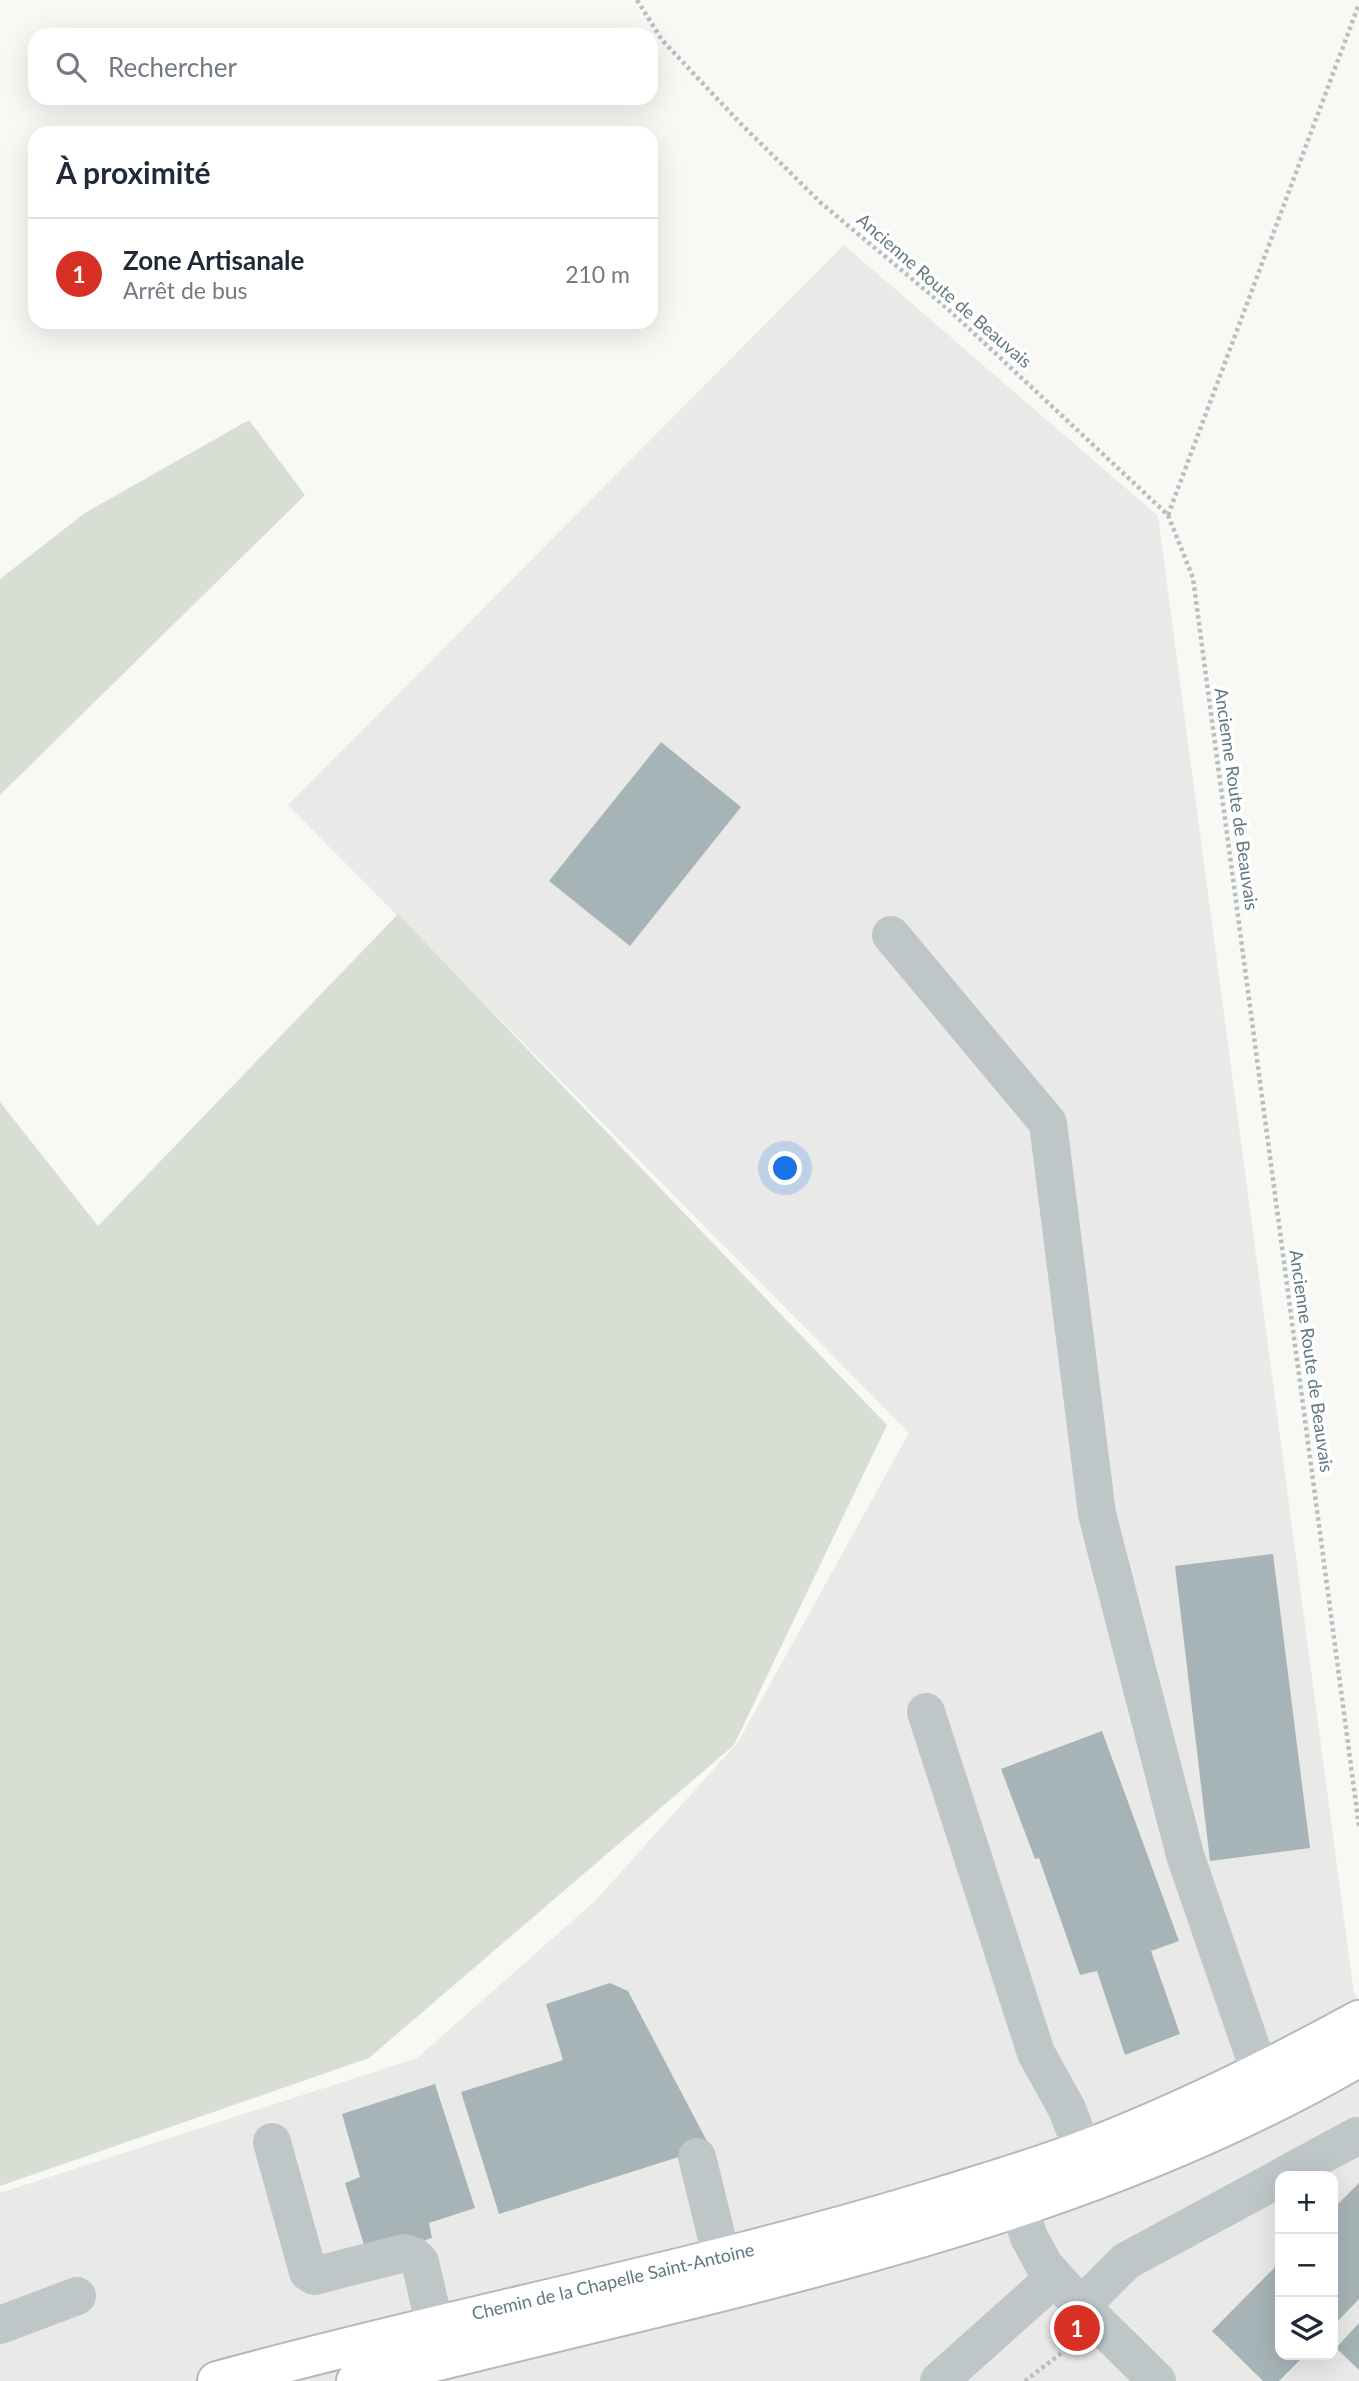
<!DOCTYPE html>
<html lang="fr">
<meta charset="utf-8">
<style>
:root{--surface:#fff;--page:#f2f2f3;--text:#1f2937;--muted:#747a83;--line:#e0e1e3;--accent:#d93025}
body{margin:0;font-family:Lato,sans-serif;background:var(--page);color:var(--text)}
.controls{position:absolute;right:21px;bottom:21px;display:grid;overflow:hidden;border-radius:14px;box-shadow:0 7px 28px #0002}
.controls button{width:63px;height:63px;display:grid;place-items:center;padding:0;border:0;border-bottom:2px solid var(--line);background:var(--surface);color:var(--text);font:35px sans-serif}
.you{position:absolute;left:786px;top:1169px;width:24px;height:24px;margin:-18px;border:5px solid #fff;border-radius:50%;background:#1a73e8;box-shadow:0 0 0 10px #1a73e833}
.badge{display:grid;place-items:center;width:46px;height:46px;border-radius:50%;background:var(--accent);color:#fff;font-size:23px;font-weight:700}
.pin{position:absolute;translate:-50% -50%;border:4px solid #fff;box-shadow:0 2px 7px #0006}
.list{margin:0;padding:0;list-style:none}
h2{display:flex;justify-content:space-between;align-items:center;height:91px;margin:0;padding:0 28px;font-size:30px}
h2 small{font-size:23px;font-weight:400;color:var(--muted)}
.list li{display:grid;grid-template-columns:46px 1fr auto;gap:21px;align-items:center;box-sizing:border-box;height:112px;padding:0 28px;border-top:2px solid var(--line)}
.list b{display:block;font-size:26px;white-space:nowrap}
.list p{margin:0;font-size:23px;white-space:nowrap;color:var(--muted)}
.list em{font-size:23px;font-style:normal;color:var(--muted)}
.icon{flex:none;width:38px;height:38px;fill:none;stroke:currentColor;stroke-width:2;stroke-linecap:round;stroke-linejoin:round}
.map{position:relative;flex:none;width:1359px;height:2381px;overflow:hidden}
.search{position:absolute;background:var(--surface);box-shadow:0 7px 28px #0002;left:28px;top:28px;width:630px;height:77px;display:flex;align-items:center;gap:18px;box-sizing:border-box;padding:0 24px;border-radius:21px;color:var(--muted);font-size:26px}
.panel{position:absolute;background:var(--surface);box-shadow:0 7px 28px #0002;left:28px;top:126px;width:630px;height:203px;border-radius:21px}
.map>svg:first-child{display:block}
.built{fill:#e9e9e8;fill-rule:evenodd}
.green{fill:#d9ded4}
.building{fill:#a7b4b7}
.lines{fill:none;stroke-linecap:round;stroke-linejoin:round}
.major-casing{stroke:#b2babc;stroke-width:42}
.path{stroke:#b9bec0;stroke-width:4.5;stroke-dasharray:3.5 3.5;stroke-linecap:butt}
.minor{stroke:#bec6c8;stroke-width:38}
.major{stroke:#fff;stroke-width:38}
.labels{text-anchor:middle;stroke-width:7;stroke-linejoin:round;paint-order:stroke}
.street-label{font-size:18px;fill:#617a82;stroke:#fff}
</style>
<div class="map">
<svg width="1359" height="2381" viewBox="0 0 1359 2381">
<rect width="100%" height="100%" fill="#f8f8f5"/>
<path class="built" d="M844 245 1158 516 1354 1994 1359 1999V2381H0V2193L417 2058 595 1901 738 1742 909 1433 288 805ZM1280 2176H1333V2355H1280Z"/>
<g class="green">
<path d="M249 420 305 495 0 795V579L85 513Z"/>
<path d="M398 914 887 1425 734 1745 369 2058 0 2186V1102L98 1226Z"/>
</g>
<g class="building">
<path d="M661 742 741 807 630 946 549 881Z"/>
<path d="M1273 1554 1310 1848 1210 1861 1175 1566Z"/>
<path d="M1102 1731 1179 1941 1151 1951 1180 2034 1125 2055 1097 1971 1080 1975 1039 1858 1035 1859 1001 1769Z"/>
<path d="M610 1983 628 1991 710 2147 499 2214 461 2092 563 2060 546 2004Z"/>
<path d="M435 2084 475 2208 429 2223 432 2238 368 2258 345 2183 360 2177 342 2114Z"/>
<path d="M1359 2183V2299L1333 2326V2209Z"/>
<path d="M1280 2262V2355H1305L1279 2381H1263L1212 2331Z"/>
<path d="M1359 2323V2370L1336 2348Z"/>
</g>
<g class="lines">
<defs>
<g id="major">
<path d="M217 2381C457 2315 704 2270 943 2196 991 2181 1039 2167 1086 2149 1180 2113 1271 2068 1359 2020"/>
<path d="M356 2381C468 2353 580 2326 692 2299 923 2242 1151 2178 1359 2057"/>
</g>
</defs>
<use href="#major" class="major-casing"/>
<g class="path">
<path d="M637 0 662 40 740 123 821 203 948 309 1168 515 1193 578 1359 1826"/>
<path d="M1168 515 1359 4"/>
<path d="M1025 2381 1068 2348"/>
</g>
<g class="minor">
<path d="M891 935 1048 1123 1097 1514 1185 1855 1270 2102"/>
<path d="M926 1712 1036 2053 1067 2109 1094 2180"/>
<path d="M272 2142 308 2272 314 2276 404 2253 414 2256 420 2262 442 2357"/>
<path d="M697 2157 729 2287"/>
<path d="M1283 2176 1357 2136"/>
<path d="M1008 2177 1029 2237 1044 2265 1081 2306 1157 2381"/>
<path d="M1081 2306 1126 2261 1280 2178"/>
<path d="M0 2325 77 2296"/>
<path d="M939 2381 1054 2278"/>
</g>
<use href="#major" class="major"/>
</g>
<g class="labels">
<g class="street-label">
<text transform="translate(944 291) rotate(41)" y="6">Ancienne Route de Beauvais</text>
<text transform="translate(1236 799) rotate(82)" y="6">Ancienne Route de Beauvais</text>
<text transform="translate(1311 1361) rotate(82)" y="6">Ancienne Route de Beauvais</text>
<text transform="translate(613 2282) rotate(-13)" y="6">Chemin de la Chapelle Saint-Antoine</text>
</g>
</g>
</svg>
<div class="controls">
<button>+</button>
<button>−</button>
<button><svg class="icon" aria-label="layers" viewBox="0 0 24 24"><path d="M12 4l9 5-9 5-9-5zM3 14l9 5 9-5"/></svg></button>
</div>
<div class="you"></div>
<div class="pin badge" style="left:1077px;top:2328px">1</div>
<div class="search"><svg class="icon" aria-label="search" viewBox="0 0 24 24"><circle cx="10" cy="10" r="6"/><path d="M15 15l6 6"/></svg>Rechercher</div>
<section class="panel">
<h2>À proximité<small></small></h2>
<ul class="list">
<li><span class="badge">1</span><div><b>Zone Artisanale</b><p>Arrêt de bus</p></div><em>210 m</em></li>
</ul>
</section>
</div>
